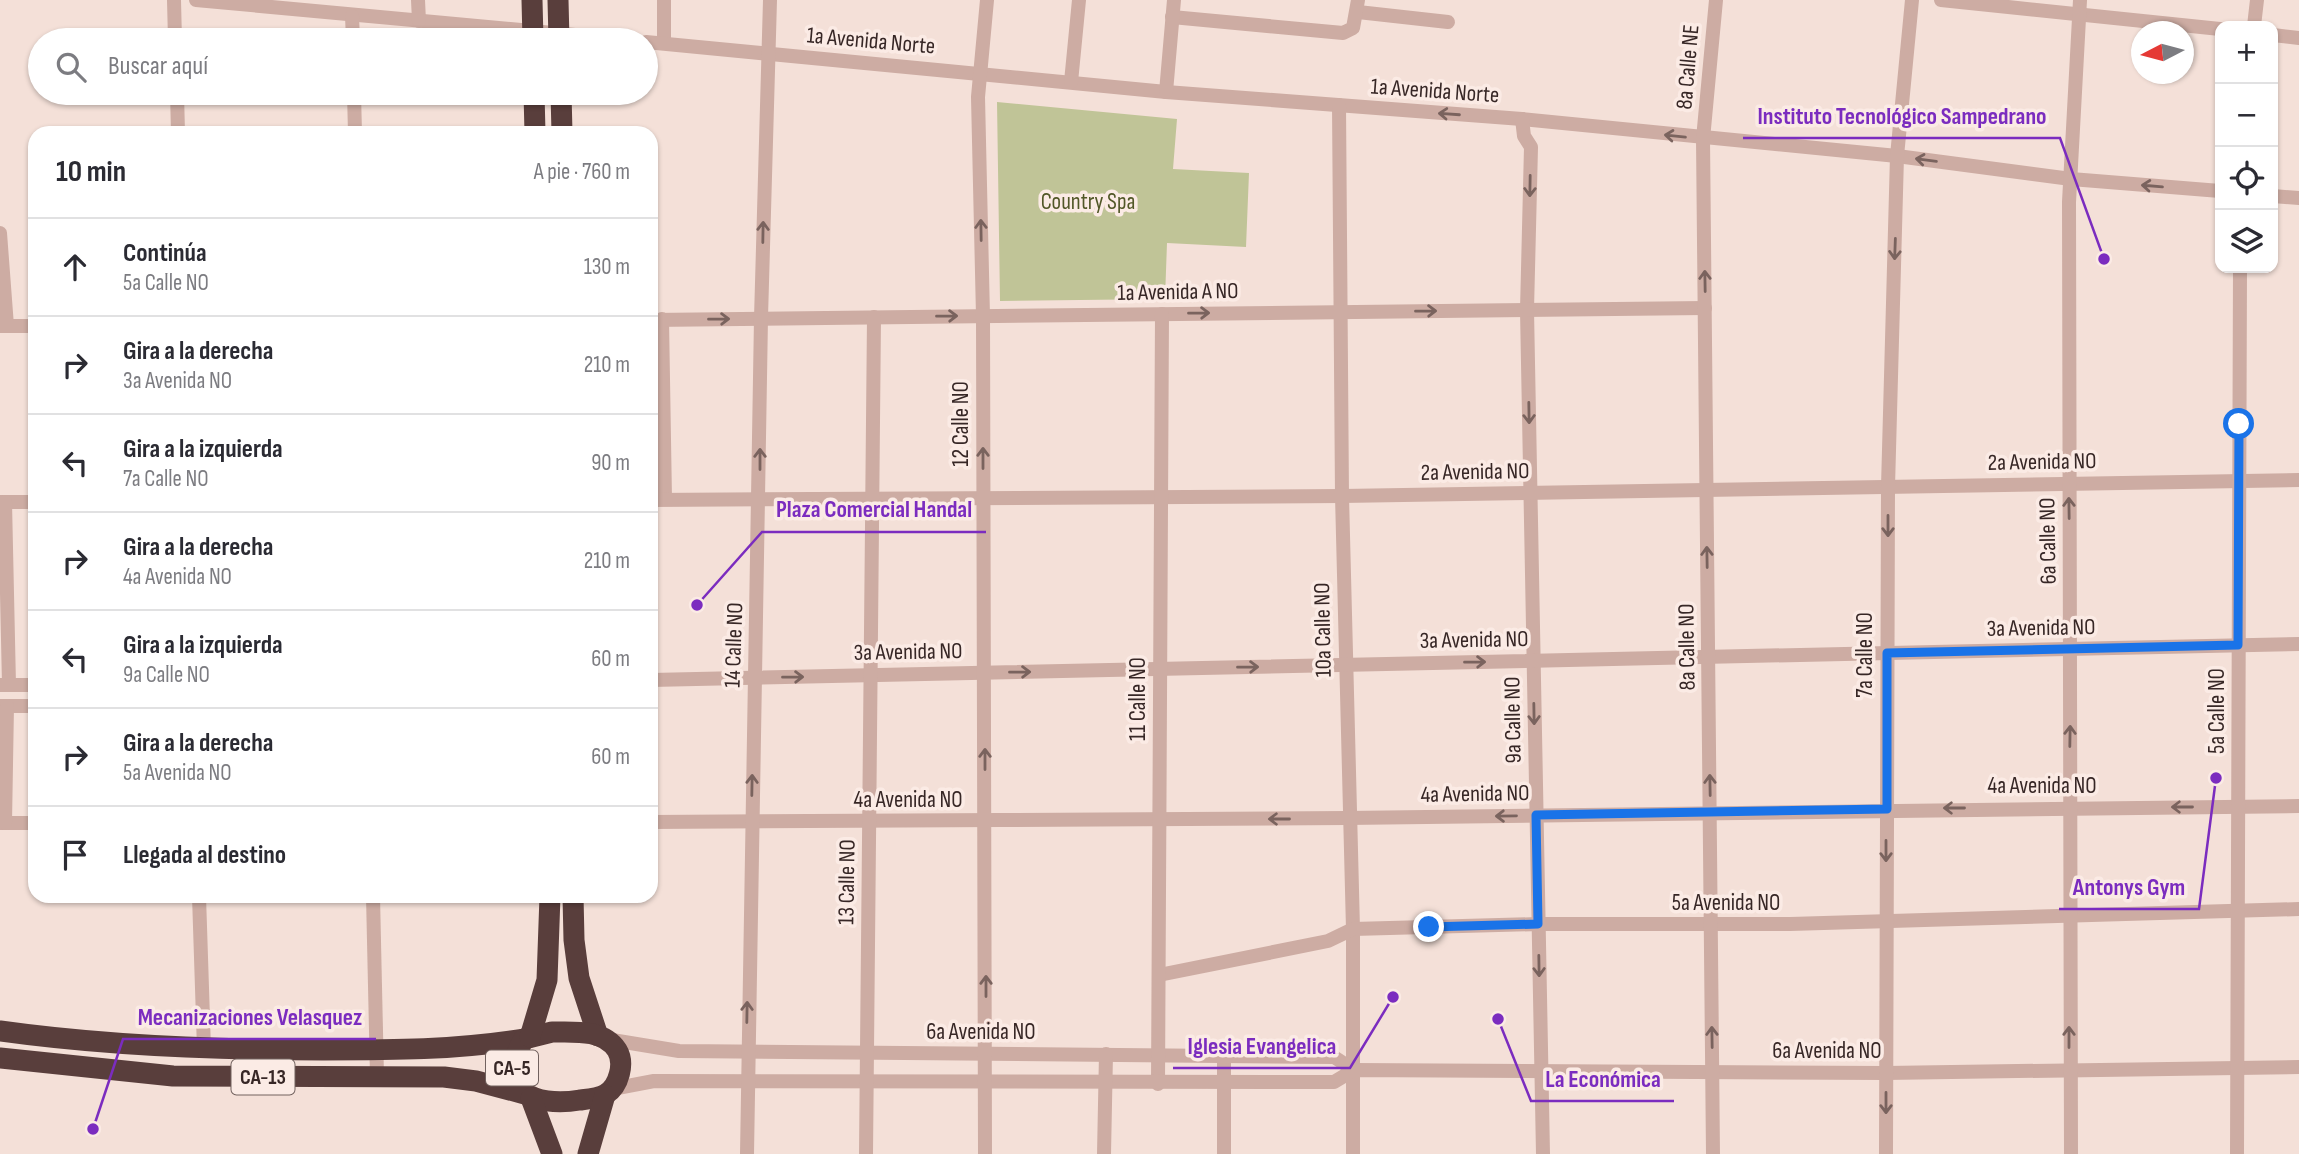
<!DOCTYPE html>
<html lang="es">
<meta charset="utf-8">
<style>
:root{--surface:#fff;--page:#f2f2f3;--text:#2b2b33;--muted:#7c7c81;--line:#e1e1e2}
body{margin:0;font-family:"Sofia Sans Condensed",sans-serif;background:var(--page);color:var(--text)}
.controls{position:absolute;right:21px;top:21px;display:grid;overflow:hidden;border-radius:14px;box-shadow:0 2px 5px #0004}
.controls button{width:63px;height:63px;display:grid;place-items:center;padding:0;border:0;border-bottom:2px solid var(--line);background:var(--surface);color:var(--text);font:35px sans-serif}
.compass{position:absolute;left:2131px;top:21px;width:63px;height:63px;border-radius:50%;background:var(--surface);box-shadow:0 2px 5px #0004;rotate:264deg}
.stop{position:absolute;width:21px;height:21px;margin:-16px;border:5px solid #1a73e8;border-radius:50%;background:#fff}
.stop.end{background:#1a73e8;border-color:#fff;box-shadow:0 2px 7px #0008}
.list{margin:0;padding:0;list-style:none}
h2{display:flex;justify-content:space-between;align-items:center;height:91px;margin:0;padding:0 28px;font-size:30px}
h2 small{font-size:23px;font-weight:400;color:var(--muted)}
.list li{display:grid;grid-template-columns:46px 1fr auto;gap:21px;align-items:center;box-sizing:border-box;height:98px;padding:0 28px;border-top:2px solid var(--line)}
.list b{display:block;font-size:26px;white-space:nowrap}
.list p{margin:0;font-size:23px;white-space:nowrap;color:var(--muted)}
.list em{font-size:23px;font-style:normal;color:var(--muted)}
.icon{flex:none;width:38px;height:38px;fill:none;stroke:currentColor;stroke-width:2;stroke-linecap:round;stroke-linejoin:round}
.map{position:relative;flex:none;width:2299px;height:1154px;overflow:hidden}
.search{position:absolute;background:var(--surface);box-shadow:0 2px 5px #0004;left:28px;top:28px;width:630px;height:77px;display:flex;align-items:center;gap:18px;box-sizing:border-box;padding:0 24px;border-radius:38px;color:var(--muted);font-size:26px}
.panel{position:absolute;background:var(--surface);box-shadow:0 2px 5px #0004;left:28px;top:126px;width:630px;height:777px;border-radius:21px}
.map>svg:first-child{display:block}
.green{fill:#c0c497}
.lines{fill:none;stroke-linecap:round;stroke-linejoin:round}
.minor{stroke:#cdaca3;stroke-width:14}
.highway{stroke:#593e3c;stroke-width:21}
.oneway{stroke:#7a635e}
.route{stroke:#1a73e8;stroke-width:9}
.labels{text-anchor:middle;stroke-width:7;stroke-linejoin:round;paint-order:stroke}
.shield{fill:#fbebe5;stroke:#72625f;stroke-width:2}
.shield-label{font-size:21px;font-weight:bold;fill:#372726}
.street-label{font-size:23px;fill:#372726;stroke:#fbebe5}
.park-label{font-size:23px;fill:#515727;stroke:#fbebe5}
.leader{fill:none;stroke:#7b2cbf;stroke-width:2.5}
.callout-dot{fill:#7b2cbf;stroke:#fbebe5;stroke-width:2.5}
.callout-label{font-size:24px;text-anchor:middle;font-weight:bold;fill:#7b2cbf;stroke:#fbebe5;stroke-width:7;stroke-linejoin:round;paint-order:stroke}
</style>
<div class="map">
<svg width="2299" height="1154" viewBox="0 0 2299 1154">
<rect width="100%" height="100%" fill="#f4e0d8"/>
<path class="green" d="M997 102 1177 119 1173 169 1249 173 1246 247 1167 243 1165 299 1000 301Z"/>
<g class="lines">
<g class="minor">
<path d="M174 0 175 40"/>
<path d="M196 0 629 40"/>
<path d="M418 0 419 21"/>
<path d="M664 0V43"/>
<path d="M1941 0 2220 29"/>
<path d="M1358 12 1448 22"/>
<path d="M352 16 353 40"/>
<path d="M1172 17 1343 33 1353 28 1358 0"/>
<path d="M2254 26 2257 0"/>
<path d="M2273 35 2299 38"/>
<path d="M646 42 1166 92 1522 119 1897 156 2071 179 2220 191"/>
<path d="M1071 82 1079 0"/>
<path d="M1166 92 1174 0"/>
<path d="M177 93 178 133"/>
<path d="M354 93 355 133"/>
<path d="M1339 105 1342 496 1353 929V1154"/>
<path d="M1522 119 1524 136 1531 147 1527 310 1543 1154"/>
<path d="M2273 196 2299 198"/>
<path d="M0 233 7 326"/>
<path d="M662 319 665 499"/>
<path d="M651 320 1705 308"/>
<path d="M0 326H35"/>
<path d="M651 500 1342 496 2299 480"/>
<path d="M0 502H35"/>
<path d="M5 502 9 685"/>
<path d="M651 680 2299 644"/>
<path d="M1 685H35"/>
<path d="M0 706H35"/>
<path d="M651 822C883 819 1115 821 1347 818 1664 815 1981 808 2299 806"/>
<path d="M0 823H35"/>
<path d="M5 823 7 706"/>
<path d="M199 896 204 1049"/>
<path d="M373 896 377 1076"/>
<path d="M1159 975 1328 941 1353 929 1538 924H1790L2299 909"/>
<path d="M606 1039 679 1051 1334 1057 1354 1070"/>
<path d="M1158 1084 1162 314"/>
<path d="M612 1089 654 1081 1334 1082 1354 1070 1886 1073 2299 1067"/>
<path d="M747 1154 761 318 770 0"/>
<path d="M866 1154 874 317"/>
<path d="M985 1154 983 316 978 97 987 0"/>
<path d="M1104 1154 1106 1054"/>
<path d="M1224 1154V1055"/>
<path d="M1713 1154 1703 139 1716 0"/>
<path d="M1886 1154 1888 487 1897 156 1912 0"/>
<path d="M2071 1154 2069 202 2080 0"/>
<path d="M2237 1154 2240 268"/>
</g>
<g class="highway">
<path d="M532 0 533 40"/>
<path d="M558 0 559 40"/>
<path d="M534 93 535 133"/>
<path d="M561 93 562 133"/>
<path d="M573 896 574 940 579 978 598 1036"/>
<path d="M0 1031C107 1046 215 1050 323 1050 391 1050 457 1050 524 1039"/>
<path d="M552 1032C574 1032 603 1029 617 1050 625 1063 619 1086 606 1094 599 1098 588 1099 580 1100 533 1108 494 1089 524 1039Z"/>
<path d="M530 1037 547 980 550 896"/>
<path d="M0 1058 173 1076 444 1077 476 1081 525 1094"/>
<path d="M531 1098 552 1154"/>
<path d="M588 1154 605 1095"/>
</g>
</g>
<defs><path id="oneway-shaft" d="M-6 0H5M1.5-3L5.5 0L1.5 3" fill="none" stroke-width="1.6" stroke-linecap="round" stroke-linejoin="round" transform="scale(1.75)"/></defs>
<g class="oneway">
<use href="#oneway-shaft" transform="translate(1449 114) rotate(-176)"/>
<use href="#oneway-shaft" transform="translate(1675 136) rotate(-174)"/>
<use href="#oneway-shaft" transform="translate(1926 160) rotate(-173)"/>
<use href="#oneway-shaft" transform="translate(1530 186) rotate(91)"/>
<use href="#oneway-shaft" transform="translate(2152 186) rotate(-175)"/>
<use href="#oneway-shaft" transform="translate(981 230) rotate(-91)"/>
<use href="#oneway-shaft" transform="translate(763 232) rotate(-89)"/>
<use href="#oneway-shaft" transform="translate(1895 249) rotate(92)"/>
<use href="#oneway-shaft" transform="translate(1705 281) rotate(-91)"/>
<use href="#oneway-shaft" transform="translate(1426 311) rotate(-1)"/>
<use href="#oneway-shaft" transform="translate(1199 313) rotate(-1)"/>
<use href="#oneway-shaft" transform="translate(947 316) rotate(-1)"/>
<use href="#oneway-shaft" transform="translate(719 319) rotate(-1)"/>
<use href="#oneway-shaft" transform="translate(1529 413) rotate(89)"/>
<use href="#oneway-shaft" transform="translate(983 458) rotate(-90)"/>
<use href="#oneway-shaft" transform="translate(760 459) rotate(-90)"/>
<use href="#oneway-shaft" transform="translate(2069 508) rotate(-91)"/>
<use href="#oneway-shaft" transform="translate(1888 526) rotate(90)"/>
<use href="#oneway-shaft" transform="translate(1707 557) rotate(-91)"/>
<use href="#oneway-shaft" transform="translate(1475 662) rotate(-1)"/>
<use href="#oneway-shaft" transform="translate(1248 667) rotate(-1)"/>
<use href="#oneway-shaft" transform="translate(1020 672) rotate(-1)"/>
<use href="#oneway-shaft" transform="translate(793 677) rotate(-1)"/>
<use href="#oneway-shaft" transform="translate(1534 714) rotate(89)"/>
<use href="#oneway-shaft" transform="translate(2070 736) rotate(-89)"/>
<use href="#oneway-shaft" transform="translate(985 759) rotate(-90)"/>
<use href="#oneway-shaft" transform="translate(752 785) rotate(-89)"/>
<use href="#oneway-shaft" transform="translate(1710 785) rotate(-91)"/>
<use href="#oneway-shaft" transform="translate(2182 807) rotate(180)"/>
<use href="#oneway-shaft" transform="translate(1954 808) rotate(180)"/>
<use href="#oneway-shaft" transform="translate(1506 816) rotate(179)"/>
<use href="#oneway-shaft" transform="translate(1279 819) rotate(180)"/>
<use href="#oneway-shaft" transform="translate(1886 851) rotate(90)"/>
<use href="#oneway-shaft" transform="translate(1539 966) rotate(89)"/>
<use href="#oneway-shaft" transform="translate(986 986) rotate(-90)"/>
<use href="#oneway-shaft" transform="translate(747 1012) rotate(-89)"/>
<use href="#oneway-shaft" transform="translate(1712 1037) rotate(-91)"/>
<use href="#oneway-shaft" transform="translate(2069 1037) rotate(-90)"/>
<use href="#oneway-shaft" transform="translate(1886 1103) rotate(90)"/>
</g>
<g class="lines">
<path class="route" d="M1429 927 1538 924 1536 815 1887 809V653L2238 645 2239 424"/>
</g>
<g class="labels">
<g class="shield">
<rect x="486" y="1050.5" width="52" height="35" rx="5"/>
<rect x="231.5" y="1059.5" width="63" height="35" rx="5"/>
</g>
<g class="shield-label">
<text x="512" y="1075">CA-5</text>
<text x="263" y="1084">CA-13</text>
</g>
<g class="street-label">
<text transform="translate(871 40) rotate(5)" y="8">1a Avenida Norte</text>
<text transform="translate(1687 67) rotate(-85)" y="8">8a Calle NE</text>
<text transform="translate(1435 90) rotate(4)" y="8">1a Avenida Norte</text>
<text transform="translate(1178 291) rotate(-1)" y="8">1a Avenida A NO</text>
<text transform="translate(960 424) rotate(-90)" y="8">12 Calle NO</text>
<text transform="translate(2042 461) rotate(-1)" y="8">2a Avenida NO</text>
<text transform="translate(1475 471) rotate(-1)" y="8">2a Avenida NO</text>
<text transform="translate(2047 541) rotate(-91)" y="8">6a Calle NO</text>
<text transform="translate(2041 627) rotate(-1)" y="8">3a Avenida NO</text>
<text transform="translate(1322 630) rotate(-91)" y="8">10a Calle NO</text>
<text transform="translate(1474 639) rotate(-1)" y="8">3a Avenida NO</text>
<text transform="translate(733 645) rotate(-88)" y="8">14 Calle NO</text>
<text transform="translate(1686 647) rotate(-91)" y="8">8a Calle NO</text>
<text transform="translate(908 651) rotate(-1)" y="8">3a Avenida NO</text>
<text transform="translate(1864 655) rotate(-90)" y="8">7a Calle NO</text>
<text transform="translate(1137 699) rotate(-90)" y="8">11 Calle NO</text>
<text transform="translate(2216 711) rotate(-90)" y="8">5a Calle NO</text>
<text transform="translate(1512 720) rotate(-91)" y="8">9a Calle NO</text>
<text x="2042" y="793">4a Avenida NO</text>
<text transform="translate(1475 793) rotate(-1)" y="8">4a Avenida NO</text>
<text x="908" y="807">4a Avenida NO</text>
<text transform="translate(846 882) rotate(-89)" y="8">13 Calle NO</text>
<text x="1726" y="910">5a Avenida NO</text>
<text x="981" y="1039">6a Avenida NO</text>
<text x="1827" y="1058">6a Avenida NO</text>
</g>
<g class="park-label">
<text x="1088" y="209">Country Spa</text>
</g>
</g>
<path class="leader" d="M2104 259L2060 138H1743M697 605L762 532H986M2216 778L2199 909H2059M93 1129L123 1039H376M1393 997L1350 1068H1173M1498 1019L1531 1101H1674"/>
<g class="callout-dot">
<circle cx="2104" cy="259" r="7"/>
<circle cx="697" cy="605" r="7"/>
<circle cx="2216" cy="778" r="7"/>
<circle cx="93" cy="1129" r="7"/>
<circle cx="1393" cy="997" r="7"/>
<circle cx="1498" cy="1019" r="7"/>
</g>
<g class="callout-label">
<text x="1902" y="124">Instituto Tecnológico Sampedrano</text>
<text x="874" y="517">Plaza Comercial Handal</text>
<text x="2129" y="895">Antonys Gym</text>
<text x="250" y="1025">Mecanizaciones Velasquez</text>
<text x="1262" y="1054">Iglesia Evangelica</text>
<text x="1603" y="1087">La Económica</text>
</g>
</svg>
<div class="controls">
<button>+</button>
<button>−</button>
<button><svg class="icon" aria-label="locate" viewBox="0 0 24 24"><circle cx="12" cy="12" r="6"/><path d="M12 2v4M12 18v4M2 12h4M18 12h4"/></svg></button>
<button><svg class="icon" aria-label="layers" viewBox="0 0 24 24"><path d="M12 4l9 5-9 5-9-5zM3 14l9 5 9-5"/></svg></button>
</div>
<svg class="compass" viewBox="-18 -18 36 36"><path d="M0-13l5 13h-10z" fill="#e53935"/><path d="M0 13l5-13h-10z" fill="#7c7c81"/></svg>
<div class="stop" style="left:2239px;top:424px"></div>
<div class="stop end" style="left:1429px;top:927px"></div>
<div class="search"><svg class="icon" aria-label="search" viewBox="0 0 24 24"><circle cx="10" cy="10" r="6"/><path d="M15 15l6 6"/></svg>Buscar aquí</div>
<section class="panel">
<h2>10 min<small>A pie · 760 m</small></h2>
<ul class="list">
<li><svg class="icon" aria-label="ahead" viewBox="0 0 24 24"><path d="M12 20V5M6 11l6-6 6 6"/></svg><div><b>Continúa</b><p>5a Calle NO</p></div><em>130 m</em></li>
<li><svg class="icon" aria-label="right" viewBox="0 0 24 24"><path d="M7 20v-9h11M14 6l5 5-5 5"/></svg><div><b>Gira a la derecha</b><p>3a Avenida NO</p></div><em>210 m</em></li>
<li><svg class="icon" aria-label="left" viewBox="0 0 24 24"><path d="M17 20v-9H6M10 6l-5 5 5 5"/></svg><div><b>Gira a la izquierda</b><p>7a Calle NO</p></div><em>90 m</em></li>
<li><svg class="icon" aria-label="right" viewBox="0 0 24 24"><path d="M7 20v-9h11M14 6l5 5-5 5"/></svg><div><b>Gira a la derecha</b><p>4a Avenida NO</p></div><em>210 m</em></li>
<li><svg class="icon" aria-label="left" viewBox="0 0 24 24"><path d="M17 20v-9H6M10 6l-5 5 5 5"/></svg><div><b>Gira a la izquierda</b><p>9a Calle NO</p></div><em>60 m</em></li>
<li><svg class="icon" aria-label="right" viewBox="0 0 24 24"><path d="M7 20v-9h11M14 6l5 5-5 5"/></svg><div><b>Gira a la derecha</b><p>5a Avenida NO</p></div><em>60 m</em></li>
<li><svg class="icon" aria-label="arrive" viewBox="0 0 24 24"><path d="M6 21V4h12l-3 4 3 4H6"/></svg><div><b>Llegada al destino</b></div></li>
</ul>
</section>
</div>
